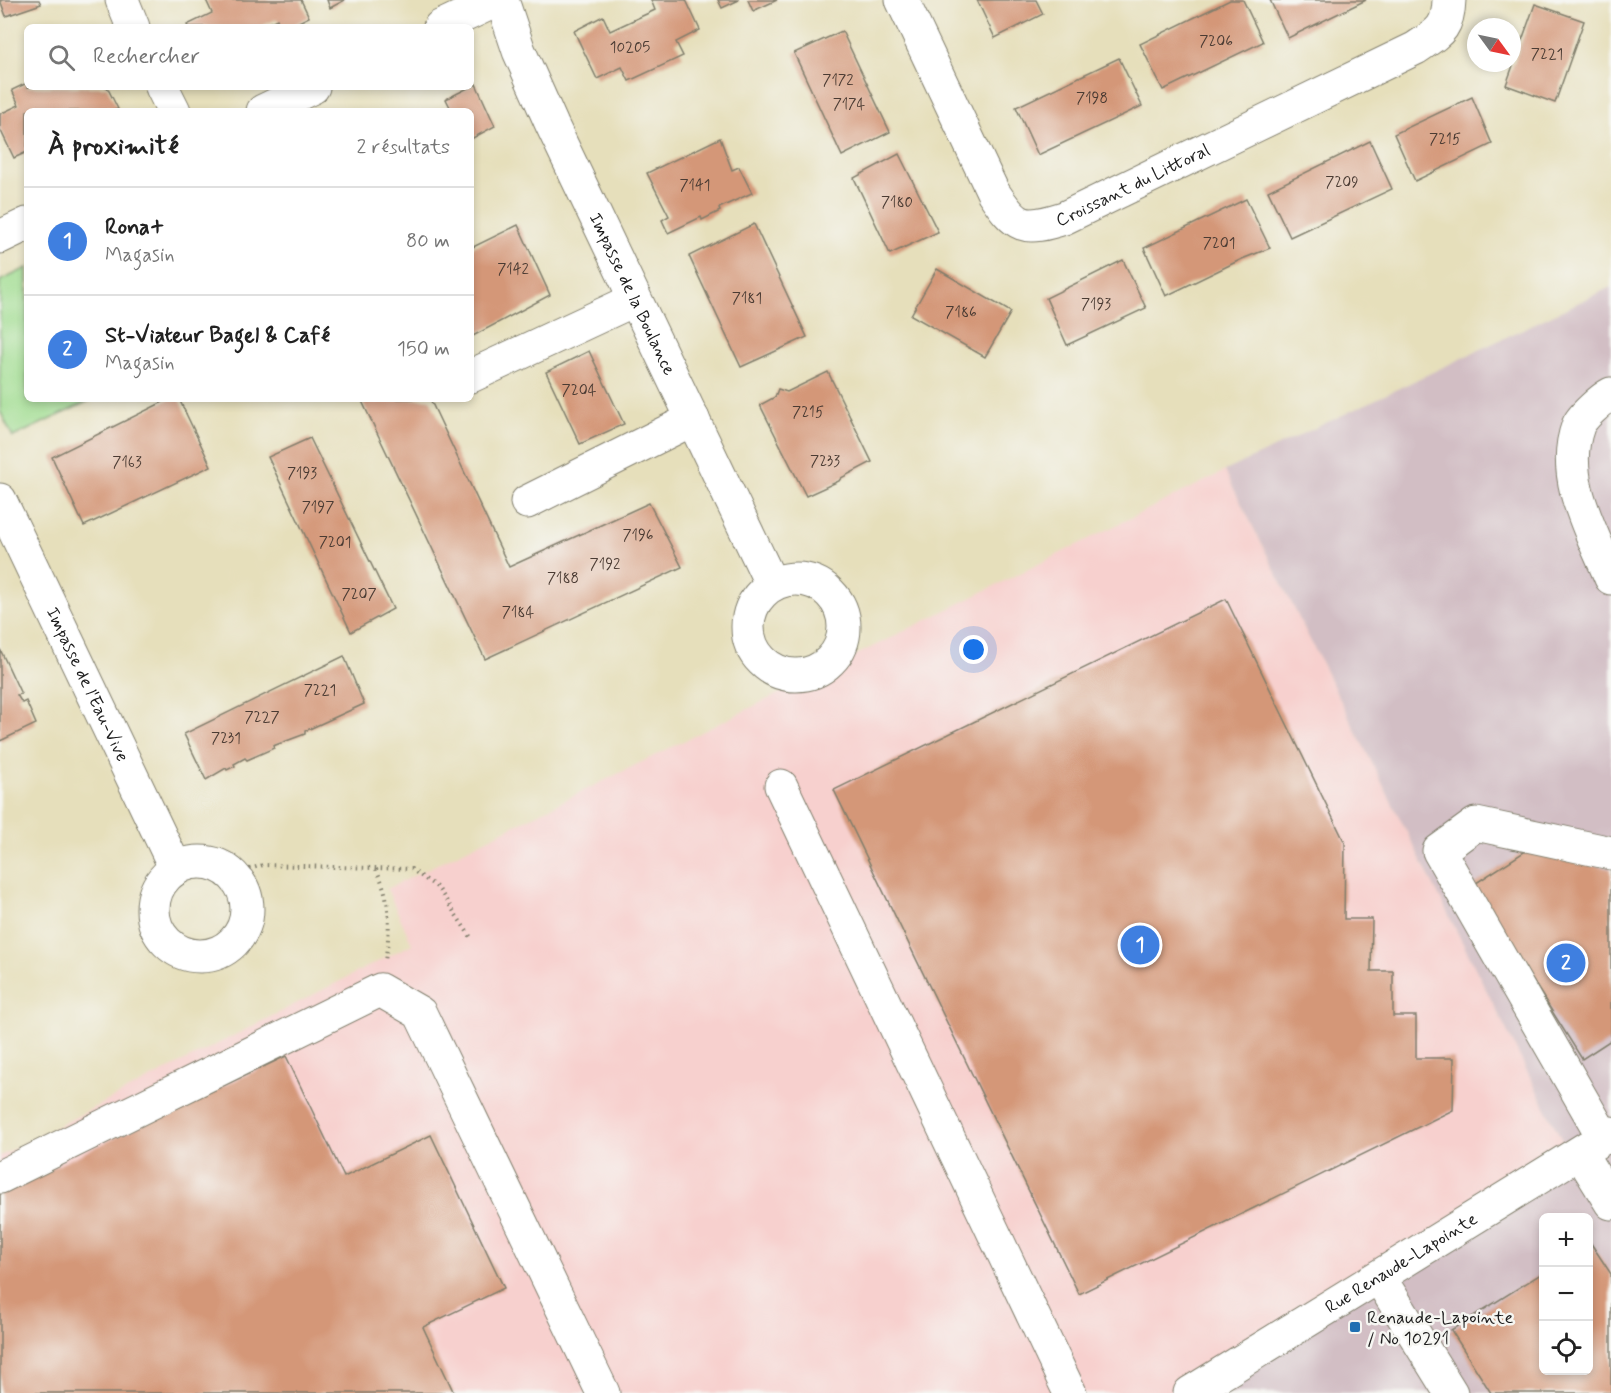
<!DOCTYPE html>
<html lang="fr">
<meta charset="utf-8">
<style>
:root{--surface:#fff;--page:#f6f6f6;--text:#222;--muted:#767676;--line:#e0e0e0;--accent:#1a73e8}
body{margin:0;font-family:Mynerve,sans-serif;background:var(--page);color:var(--text)}
.controls{position:absolute;right:18px;bottom:18px;display:grid;overflow:hidden;border-radius:9px;box-shadow:0 3px 9px #0003}
.controls button{width:54px;height:54px;display:grid;place-items:center;padding:0;border:0;border-bottom:2px solid var(--line);background:var(--surface);color:var(--text);font:30px sans-serif}
.compass{position:absolute;left:1467px;top:18px;width:54px;height:54px;border-radius:50%;background:var(--surface);box-shadow:0 3px 9px #0003;rotate:123deg}
.you{position:absolute;left:974px;top:650px;width:21px;height:21px;margin:-15px;border:4px solid #fff;border-radius:50%;background:#1a73e8;box-shadow:0 0 0 9px #1a73e833}
.badge{display:grid;place-items:center;width:39px;height:39px;border-radius:50%;background:var(--accent);color:#fff;font-size:20px;font-weight:700}
.pin{position:absolute;translate:-50% -50%;border:3px solid #fff;box-shadow:0 2px 6px #0006}
.list{margin:0;padding:0;list-style:none}
h2{display:flex;justify-content:space-between;align-items:center;height:78px;margin:0;padding:0 24px;font-size:26px}
h2 small{font-size:20px;font-weight:400;color:var(--muted)}
.list li{display:grid;grid-template-columns:39px 1fr auto;gap:18px;align-items:center;box-sizing:border-box;height:108px;padding:0 24px;border-top:2px solid var(--line)}
.list b{display:block;font-size:22px;white-space:nowrap}
.list p{margin:0;font-size:20px;white-space:nowrap;color:var(--muted)}
.list em{font-size:20px;font-style:normal;color:var(--muted)}
.icon{flex:none;width:33px;height:33px;fill:none;stroke:currentColor;stroke-width:2;stroke-linecap:round;stroke-linejoin:round}
.map{position:relative;flex:none;width:1611px;height:1393px;overflow:hidden}
.search{position:absolute;background:var(--surface);box-shadow:0 3px 9px #0003;left:24px;top:24px;width:450px;height:66px;display:flex;align-items:center;gap:15px;box-sizing:border-box;padding:0 21px;border-radius:9px;color:var(--muted);font-size:22px}
.panel{position:absolute;background:var(--surface);box-shadow:0 3px 9px #0003;left:24px;top:108px;width:450px;height:294px;border-radius:9px}
.map>svg:first-child{display:block}
.built{fill:#f7d0ce}
.industrial{fill:#d2bec4;fill-rule:evenodd}
.green{fill:#a1dd91;stroke:#5e7c56;stroke-width:1.5}
.building{fill:#d49778}
.lines{fill:none;stroke-linecap:round;stroke-linejoin:round}
.minor-casing{stroke:#817e6c;stroke-width:35}
.path{stroke:#817e6c;stroke-width:4;stroke-dasharray:1.5 4.5;stroke-linecap:butt}
.minor{stroke:#fff;stroke-width:33}
.poi-dot{fill:#1f6fb2;stroke:#f6f6f2;stroke-width:2}
.labels{text-anchor:middle;stroke-width:5;stroke-linejoin:round;paint-order:stroke}
.number-label{font-size:15px;fill:#4a3b33}
.street-label{font-size:18px;fill:#1c1c1c;stroke:#f6f6f2}
.poi-label{font-size:18px;fill:#1c1c1c;stroke:#f6f6f2;text-anchor:start}
</style>
<div class="map">
<svg width="1611" height="1393" viewBox="0 0 1611 1393">
<rect width="100%" height="100%" fill="#f6f6f2"/>
<filter id="ink" filterUnits="userSpaceOnUse"><feTurbulence type="fractalNoise" baseFrequency=".0167" numOctaves="2"/><feDisplacementMap in="SourceGraphic" scale="12" xChannelSelector="R" yChannelSelector="G"/><feConvolveMatrix kernelMatrix="1 2 1 2 8 2 1 2 1" color-interpolation-filters="sRGB"/></filter>
<filter id="wash" filterUnits="userSpaceOnUse"><feTurbulence type="fractalNoise" baseFrequency=".008" numOctaves="4" result="noise"/><feDisplacementMap in="SourceGraphic" scale="24" xChannelSelector="R" yChannelSelector="G"/><feGaussianBlur stdDeviation="1.35" result="paint"/><feColorMatrix in="noise" values="0 0 0 0 0 0 0 0 0 0 0 0 0 0 0 0 0 1.4 0 .05"/><feComposite in="paint" operator="in"/></filter>
<g filter="url(#wash)">
<rect width="100%" height="100%" fill="#e6dfbb"/>
<path class="built" d="M1225 471 1571 1158 1190 1393H0V1156L412 944 387 889Z"/>
<path class="industrial" d="M1611 287V1393H1189L1571 1158 1225 471ZM1544 1218H1588V1370H1544Z"/>
<path class="green" d="M27 268V399H93L13 437 0 411V281Z"/>
<g id="blocks">
<g class="building">
<path d="M0 0H39L41 4 6 16Z"/>
<path d="M206 0H301L309 17 289 27H280L277 19 260 27H188L187 25 212 13Z"/>
<path d="M327 0H345L330 8Z"/>
<path d="M651 0H686L700 30 676 42 683 56 629 81 622 67 597 79 574 31 603 16 610 31 655 10Z"/>
<path d="M718 0H739L722 8Z"/>
<path d="M748 0H777L753 11Z"/>
<path d="M977 0H1036L1043 14 995 38Z"/>
<path d="M1230 0H1243L1263 42 1163 90 1140 44Z"/>
<path d="M1270 0H1366L1288 38Z"/>
<path d="M1535 4 1584 21 1555 103 1506 85Z"/>
<path d="M842 31 890 132 842 156 794 53Z"/>
<path d="M1119 58 1142 106 1038 155 1016 107Z"/>
<path d="M27 83V87H107L118 109 113 111H27V152L14 158 0 129V114L19 105 12 90Z"/>
<path d="M476 84 495 126 471 139V111H452L446 99Z"/>
<path d="M1472 97 1492 144 1415 181 1394 134Z"/>
<path d="M720 138 732 170 739 167 752 193 719 208 720 211 702 220 701 217 668 233 662 220 669 216 647 173Z"/>
<path d="M1370 141 1392 189 1290 237 1268 191Z"/>
<path d="M899 154 938 232 890 254 854 178Z"/>
<path d="M1246 199 1270 248 1242 259 1166 296 1144 248Z"/>
<path d="M754 224 807 337 741 367 689 256Z"/>
<path d="M518 225 550 295 471 337V248Z"/>
<path d="M1123 260 1146 308 1067 345 1046 298Z"/>
<path d="M937 269 1011 312 985 357 911 315Z"/>
<path d="M589 351 624 424 580 444 546 372Z"/>
<path d="M828 372 872 462 841 478 839 481 806 496 760 405 775 397 778 389 787 392Z"/>
<path d="M169 399H179L211 466 84 526 52 457Z"/>
<path d="M361 399H430L509 567 649 503 682 567 485 659Z"/>
<path d="M310 438 393 609 351 632 268 457Z"/>
<path d="M1226 599 1345 843 1344 919H1372L1371 971H1393V1016H1416V1058H1454L1453 1110 1079 1294 834 790Z"/>
<path d="M0 649 21 694 17 695 22 703 26 701 36 724 0 741Z"/>
<path d="M344 656 364 704 305 731V734L273 746 274 748 247 760 245 758 234 764 235 766 227 770 226 768 206 780 184 734Z"/>
<path d="M1527 850 1611 869V1040L1582 1059 1473 885Z"/>
<path d="M286 1056 344 1177 431 1135 504 1288 423 1327 454 1393H0V1193Z"/>
<path d="M1590 1242 1611 1274V1393H1491L1451 1330 1544 1272V1371H1588V1243Z"/>
</g>
</g>
</g>
<g filter="url(#ink)">
<use href="#blocks" fill-opacity="0" stroke="#817e6c" stroke-width="1.5"/>
<g class="lines">
<defs>
<g id="minor">
<path d="M122 0 133 27"/>
<path id="s1" d="M502 0 519 51 552 125 772 585"/>
<path id="s2" d="M902 0 993 192C1017 228 1023 231 1064 218L1416 48C1439 32 1448 29 1449 0"/>
<path d="M440 27 497 0"/>
<path d="M162 87 174 111"/>
<path d="M263 111 313 87"/>
<path d="M0 237 27 224"/>
<path d="M471 376 634 300"/>
<path d="M1611 394C1603 398 1580 418 1578 426 1559 477 1592 532 1611 578"/>
<path id="s3" d="M0 500 176 869"/>
<path d="M527 502 693 419"/>
<circle cx="796" cy="627" r="48"/>
<path d="M781 786 1070 1393"/>
<circle cx="200" cy="909" r="47"/>
<path d="M1604 1138 1439 851 1476 824 1611 853"/>
<path d="M1580 1153 1611 1203"/>
<path d="M0 1177 380 990 420 1013 603 1393"/>
<path d="M1379 1277 1451 1393"/>
<path id="s4" d="M1190 1393 1611 1133"/>
</g>
</defs>
<use href="#minor" class="minor-casing"/>
<g class="path">
<path d="M376 869C391 898 391 928 385 960"/>
<path d="M232 874 263 865 411 869 438 888 472 939"/>
</g>
<use href="#minor" class="minor"/>
</g>
</g>
<rect class="poi-dot" x="1349" y="1321" width="12" height="12" rx="3"/>
<g class="labels">
<g class="number-label">
<text x="1216" y="46">7206</text>
<text x="630" y="52">10205</text>
<text x="1547" y="59">7221</text>
<text x="838" y="85">7172</text>
<text x="1092" y="103">7198</text>
<text x="849" y="109">7174</text>
<text x="1445" y="144">7215</text>
<text x="1342" y="187">7209</text>
<text x="695" y="190">7141</text>
<text x="897" y="207">7180</text>
<text x="1219" y="248">7201</text>
<text x="513" y="274">7142</text>
<text x="747" y="303">7181</text>
<text x="1096" y="309">7193</text>
<text x="961" y="317">7186</text>
<text x="579" y="395">7204</text>
<text x="808" y="417">7215</text>
<text x="825" y="466">7233</text>
<text x="127" y="467">7163</text>
<text x="302" y="478">7193</text>
<text x="318" y="512">7197</text>
<text x="638" y="540">7196</text>
<text x="335" y="547">7201</text>
<text x="605" y="569">7192</text>
<text x="563" y="583">7188</text>
<text x="359" y="599">7207</text>
<text x="518" y="617">7184</text>
<text x="320" y="695">7221</text>
<text x="262" y="722">7227</text>
<text x="226" y="743">7231</text>
</g>
<g class="street-label">
<text dy="6" stroke="none"><textPath href="#s2" startOffset="375">Croissant du Littoral</textPath></text>
<text dy="6" stroke="none"><textPath href="#s1" startOffset="322">Impasse de la Boulance</textPath></text>
<text dy="6" stroke="none"><textPath href="#s3" startOffset="204">Impasse de l'Eau-Vive</textPath></text>
<text dy="6" stroke="none"><textPath href="#s4" startOffset="248">Rue Renaude-Lapointe</textPath></text>
</g>
<g class="poi-label">
<text x="1367" y="1323">Renaude-Lapointe<tspan x="1367" dy="21">/ No 10291</tspan></text>
</g>
</g>
</svg>
<div class="controls">
<button>+</button>
<button>−</button>
<button><svg class="icon" aria-label="locate" viewBox="0 0 24 24"><circle cx="12" cy="12" r="6"/><path d="M12 2v4M12 18v4M2 12h4M18 12h4"/></svg></button>
</div>
<svg class="compass" viewBox="-18 -18 36 36"><path d="M0-13l5 13h-10z" fill="#e53935"/><path d="M0 13l5-13h-10z" fill="#767676"/></svg>
<div class="you"></div>
<div class="pin badge" style="left:1140px;top:945px;background:#3f7fe0">1</div>
<div class="pin badge" style="left:1566px;top:963px;background:#3f7fe0">2</div>
<div class="search"><svg class="icon" aria-label="search" viewBox="0 0 24 24"><circle cx="10" cy="10" r="6"/><path d="M15 15l6 6"/></svg>Rechercher</div>
<section class="panel">
<h2>À proximité<small>2 résultats</small></h2>
<ul class="list">
<li><span class="badge" style="background:#3f7fe0">1</span><div><b>Rona+</b><p>Magasin</p></div><em>80 m</em></li>
<li><span class="badge" style="background:#3f7fe0">2</span><div><b>St-Viateur Bagel &amp; Café</b><p>Magasin</p></div><em>150 m</em></li>
</ul>
</section>
</div>
